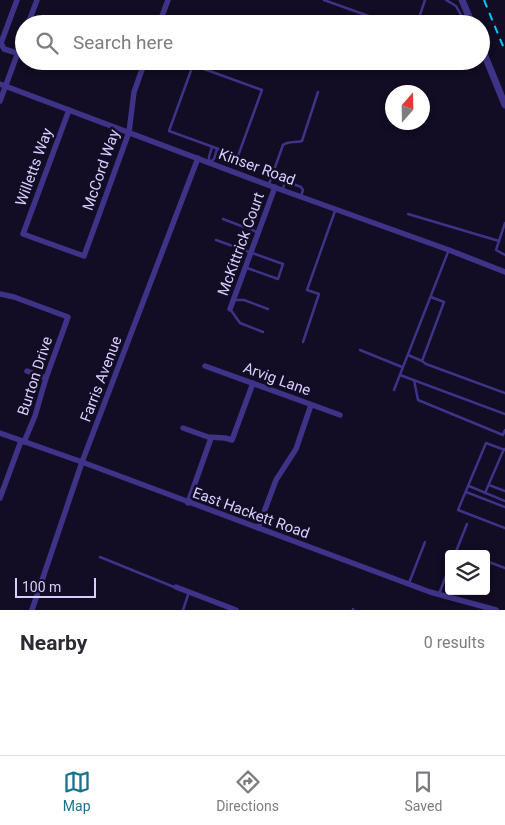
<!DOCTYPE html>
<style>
:root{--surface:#fff;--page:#f7f7f7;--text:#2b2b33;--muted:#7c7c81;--line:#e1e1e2;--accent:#18728d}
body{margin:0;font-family:Roboto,sans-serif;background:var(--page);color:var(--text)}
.controls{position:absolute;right:15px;bottom:15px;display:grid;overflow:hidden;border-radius:5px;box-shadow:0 2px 8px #0003}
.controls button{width:45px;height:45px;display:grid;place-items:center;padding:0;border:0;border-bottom:1px solid var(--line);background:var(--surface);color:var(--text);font:25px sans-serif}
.compass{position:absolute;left:385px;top:85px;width:45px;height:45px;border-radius:50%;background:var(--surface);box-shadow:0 2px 8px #0003;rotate:20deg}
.scale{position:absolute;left:15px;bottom:12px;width:81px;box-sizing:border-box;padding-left:5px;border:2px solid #d9cfff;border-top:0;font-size:14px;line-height:18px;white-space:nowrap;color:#d9cfff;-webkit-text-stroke:4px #120c24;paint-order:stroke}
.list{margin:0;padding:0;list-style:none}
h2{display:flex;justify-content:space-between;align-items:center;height:65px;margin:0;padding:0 20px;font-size:21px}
h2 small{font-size:16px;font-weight:400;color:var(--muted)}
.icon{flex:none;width:28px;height:28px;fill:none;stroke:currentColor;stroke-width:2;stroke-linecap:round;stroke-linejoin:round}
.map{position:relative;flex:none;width:505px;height:610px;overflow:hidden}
.search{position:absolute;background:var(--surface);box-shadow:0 2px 8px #0003;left:15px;right:15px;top:15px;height:55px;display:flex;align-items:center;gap:12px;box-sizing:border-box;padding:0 18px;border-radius:28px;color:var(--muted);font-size:19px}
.sheet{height:145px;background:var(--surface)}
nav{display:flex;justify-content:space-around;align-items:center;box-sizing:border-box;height:70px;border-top:1px solid var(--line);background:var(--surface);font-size:14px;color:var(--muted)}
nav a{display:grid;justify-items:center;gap:2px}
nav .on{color:var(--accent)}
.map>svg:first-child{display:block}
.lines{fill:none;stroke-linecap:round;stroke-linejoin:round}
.service{stroke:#3e3387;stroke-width:2.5}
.minor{stroke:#3e3387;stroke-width:5.5}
.tertiary{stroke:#3e3387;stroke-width:7}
.rail{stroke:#00c9fa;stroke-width:2;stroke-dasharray:8 6;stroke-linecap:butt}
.labels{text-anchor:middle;stroke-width:5;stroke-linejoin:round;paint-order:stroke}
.street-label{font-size:15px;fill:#d9cfff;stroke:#120c24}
</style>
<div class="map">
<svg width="505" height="610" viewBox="0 0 505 610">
<rect width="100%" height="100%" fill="#120c24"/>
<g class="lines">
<g class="service">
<path d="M324 0 391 24"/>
<path d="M446 0 456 6 465 22H470"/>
<path d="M417 24 425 0"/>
<path d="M193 65 262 90 238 156 169 131Z"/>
<path d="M210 162 214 159 217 149"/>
<path d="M209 163V157L212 147"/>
<path d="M272 177 285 181"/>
<path d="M269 184 283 145C288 141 296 143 302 141L318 92"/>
<path d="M283 189 285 181 301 187 303 190 301 196"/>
<path d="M408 214 499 241"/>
<path d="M223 219 257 232"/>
<path d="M505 223 496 250 505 255"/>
<path d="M216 240 283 264 278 279 247 268"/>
<path d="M234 300H244L268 309"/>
<path d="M230 309 240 323 263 332"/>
<path d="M303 342 319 294 307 290 335 211"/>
<path d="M360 350 402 367"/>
<path d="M408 355 422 361 444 302 431 297"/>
<path d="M422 361 426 364 505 393"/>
<path d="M400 375 505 414"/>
<path d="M414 380 418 400 503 435 505 430"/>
<path d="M394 390 448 252"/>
<path d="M505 450 486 443 458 510 505 528"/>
<path d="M489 485 505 491"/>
<path d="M469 486 505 501"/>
<path d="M466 492 505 507"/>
<path d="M485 493 504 449"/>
<path d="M455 554 467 524"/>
<path d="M100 557 174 587"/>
<path d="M489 562 505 568"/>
<path d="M409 583 425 542"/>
<path d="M439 594 449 568"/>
<path d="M183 610 189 592"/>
<path d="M353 610V609"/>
</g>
<g class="minor">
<path d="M17 0 1 43 4 49 17 53"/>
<path d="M28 24 37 0"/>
<path d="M159 24 168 0"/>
<path d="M0 84 268 185 449 250 505 272"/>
<path d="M0 101 24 36"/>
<path d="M69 110 23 234 84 256 129 132 134 92 145 61"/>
<path d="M0 294 14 297 68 317 46 378 39 402 35 416 24 442"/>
<path d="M230 309 275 187"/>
<path d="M205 366 340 415"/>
<path d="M27 371 46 378"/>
<path d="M183 428 208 437 225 438 232 440 253 383"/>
<path d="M0 433 82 462 430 592 496 610"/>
<path d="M0 498 21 441"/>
<path d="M188 503 211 438"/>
<path d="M258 528 276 480 296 449 311 405"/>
<path d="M176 587 236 610"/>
<path d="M32 610 82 462 198 158"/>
</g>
<g class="tertiary">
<path d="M462 0 472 24"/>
<path d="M481 46 505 105"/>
</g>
<path class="rail" d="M484 0 505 51"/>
</g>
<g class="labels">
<g class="street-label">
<text transform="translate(34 167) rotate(-70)" y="5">Willetts Way</text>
<text transform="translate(257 167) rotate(20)" y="5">Kinser Road</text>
<text transform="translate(101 170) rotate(-71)" y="5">McCord Way</text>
<text transform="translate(241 244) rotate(-70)" y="5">McKittrick Court</text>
<text transform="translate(35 376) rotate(-72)" y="5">Burton Drive</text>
<text transform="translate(101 379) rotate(-69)" y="5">Farris Avenue</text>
<text transform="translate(277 379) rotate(20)" y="5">Arvig Lane</text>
<text transform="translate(251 513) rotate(20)" y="5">East Hackett Road</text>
</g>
</g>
</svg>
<div class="controls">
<button><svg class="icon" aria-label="layers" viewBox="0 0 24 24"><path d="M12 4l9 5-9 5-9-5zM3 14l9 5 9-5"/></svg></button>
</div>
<svg class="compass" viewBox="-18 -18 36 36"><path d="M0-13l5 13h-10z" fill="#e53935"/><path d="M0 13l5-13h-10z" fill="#7c7c81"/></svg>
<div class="scale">100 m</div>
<div class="search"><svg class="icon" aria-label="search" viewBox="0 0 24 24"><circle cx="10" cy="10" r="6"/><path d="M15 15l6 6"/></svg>Search here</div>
</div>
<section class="sheet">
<h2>Nearby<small>0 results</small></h2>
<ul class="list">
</ul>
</section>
<nav>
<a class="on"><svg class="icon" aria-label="map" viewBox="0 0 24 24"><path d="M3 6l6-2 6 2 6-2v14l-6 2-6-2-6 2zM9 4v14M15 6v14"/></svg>Map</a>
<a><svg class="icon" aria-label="directions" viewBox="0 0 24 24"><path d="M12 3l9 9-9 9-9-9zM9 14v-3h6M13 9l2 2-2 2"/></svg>Directions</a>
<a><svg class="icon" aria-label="saved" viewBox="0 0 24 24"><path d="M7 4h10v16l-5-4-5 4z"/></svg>Saved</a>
</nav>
